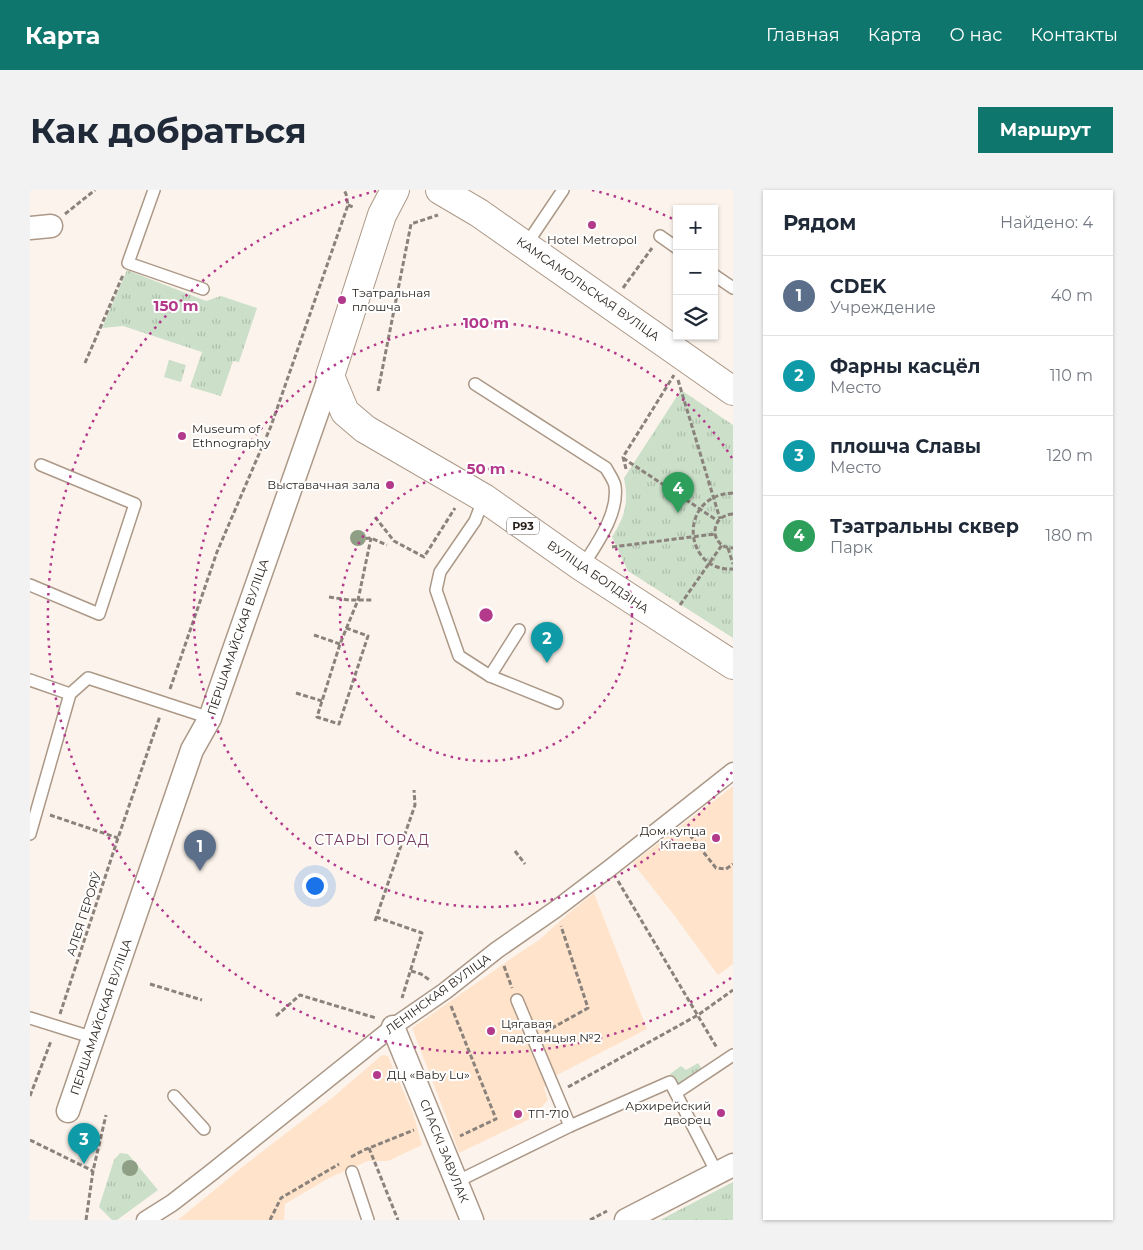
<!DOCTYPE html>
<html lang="ru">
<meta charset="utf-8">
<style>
:root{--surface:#fff;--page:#f2f2f3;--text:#1f2937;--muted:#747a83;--line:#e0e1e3;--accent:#0f766e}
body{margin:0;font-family:Montserrat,sans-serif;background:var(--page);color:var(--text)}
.controls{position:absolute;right:15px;top:15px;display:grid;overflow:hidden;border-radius:0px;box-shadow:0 1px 4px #0004}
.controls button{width:45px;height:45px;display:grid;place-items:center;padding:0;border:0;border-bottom:1px solid var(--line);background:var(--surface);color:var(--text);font:25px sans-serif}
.you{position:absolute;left:284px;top:695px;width:18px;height:18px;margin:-12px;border:4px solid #fff;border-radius:50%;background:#1a73e8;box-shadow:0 0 0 8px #1a73e833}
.badge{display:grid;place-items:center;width:32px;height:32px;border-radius:50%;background:var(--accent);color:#fff;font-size:16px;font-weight:700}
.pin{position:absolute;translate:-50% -41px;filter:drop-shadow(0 1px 2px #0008)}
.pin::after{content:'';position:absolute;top:26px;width:18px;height:15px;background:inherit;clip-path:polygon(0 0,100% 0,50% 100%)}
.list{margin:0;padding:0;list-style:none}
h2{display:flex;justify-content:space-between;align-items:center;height:65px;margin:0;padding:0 20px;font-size:21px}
h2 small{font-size:16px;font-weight:400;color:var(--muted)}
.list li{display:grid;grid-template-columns:32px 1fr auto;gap:15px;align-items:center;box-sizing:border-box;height:80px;padding:0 20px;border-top:1px solid var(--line)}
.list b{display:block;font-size:19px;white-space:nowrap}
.list p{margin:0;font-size:16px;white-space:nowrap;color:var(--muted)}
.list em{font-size:16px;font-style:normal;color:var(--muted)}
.icon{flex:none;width:28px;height:28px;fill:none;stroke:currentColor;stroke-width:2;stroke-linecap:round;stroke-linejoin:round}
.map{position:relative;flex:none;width:703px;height:1030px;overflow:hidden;border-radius:0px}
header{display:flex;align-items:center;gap:30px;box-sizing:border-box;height:70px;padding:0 25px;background:var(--accent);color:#fff}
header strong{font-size:24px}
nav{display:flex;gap:28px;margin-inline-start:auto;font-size:18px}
.intro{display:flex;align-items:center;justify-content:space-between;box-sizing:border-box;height:120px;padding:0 30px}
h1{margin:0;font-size:35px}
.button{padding:12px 22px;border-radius:0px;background:var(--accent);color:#fff;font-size:18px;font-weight:700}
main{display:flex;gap:30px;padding:0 30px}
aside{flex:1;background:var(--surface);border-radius:0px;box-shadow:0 1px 4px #0004}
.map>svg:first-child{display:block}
.built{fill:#ffe3cb}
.grass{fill:url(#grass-tufts)}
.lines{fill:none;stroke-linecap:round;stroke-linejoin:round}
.service-casing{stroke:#ac9887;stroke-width:14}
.pedestrian-casing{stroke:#ac9887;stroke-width:19}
.minor-casing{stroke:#ac9887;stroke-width:25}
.primary-casing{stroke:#ac9887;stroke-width:30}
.path{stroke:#8a827b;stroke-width:3;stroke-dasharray:5 2.5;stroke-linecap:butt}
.service{stroke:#fff;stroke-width:11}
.pedestrian{stroke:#fff;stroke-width:16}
.minor{stroke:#fff;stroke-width:22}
.primary{stroke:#fff;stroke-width:28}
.tree{fill:#8e9f86}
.ring{fill:none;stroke:#b3398b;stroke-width:2.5;stroke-dasharray:2.5 5}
.poi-dot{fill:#b3398b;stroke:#fff;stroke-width:2}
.labels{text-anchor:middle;stroke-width:4;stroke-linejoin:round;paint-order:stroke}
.shield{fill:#fff;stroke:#68625e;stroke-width:1}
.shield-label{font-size:11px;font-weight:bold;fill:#271f19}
.poi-label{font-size:12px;fill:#271f19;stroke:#fff;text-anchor:start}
.street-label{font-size:12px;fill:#271f19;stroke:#fff}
.neighbourhood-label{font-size:14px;letter-spacing:1px;fill:#783b62;stroke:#fff}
.centre{fill:#b3398b;stroke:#fff;stroke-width:2.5}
.ring-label{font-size:15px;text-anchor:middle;font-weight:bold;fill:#b3398b;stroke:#fff;stroke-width:4;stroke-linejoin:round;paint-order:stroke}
</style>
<header>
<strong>Карта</strong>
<nav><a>Главная</a><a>Карта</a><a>О нас</a><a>Контакты</a></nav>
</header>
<div class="intro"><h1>Как добраться</h1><a class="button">Маршрут</a></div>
<main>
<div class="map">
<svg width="703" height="1030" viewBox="0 0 703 1030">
<defs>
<pattern id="grass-tufts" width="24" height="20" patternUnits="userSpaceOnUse" patternTransform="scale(1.25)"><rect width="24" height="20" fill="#cbdfc9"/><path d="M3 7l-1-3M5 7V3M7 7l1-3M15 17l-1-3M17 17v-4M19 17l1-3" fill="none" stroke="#aebfac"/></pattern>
</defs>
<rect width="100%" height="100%" fill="#fcf4ec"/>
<g class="built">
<path d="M703 596V774L688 785 644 725 603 673Z"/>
<path d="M564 703 617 839 527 885 514 897 518 910 502 928 429 963 417 929 382 838 492 761 509 750 539 723Z"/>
<path d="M352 865 358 866 383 923 392 955 358 971H338L299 988 255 1014 254 1030H148L216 974 302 908Z"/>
</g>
<g class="grass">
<path d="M97 80 176 111 191 106 227 118 209 172 203 171 191 206 160 197 172 162 93 136 72 138Z"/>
<path d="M139 170 156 175 151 192 134 187Z"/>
<path d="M651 200 703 235V448L598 381 582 347C595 326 599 313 594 288Z"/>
<path d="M668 873 672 879 647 896 640 884 651 876 656 880Z"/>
<path d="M90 963 98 964 128 1000 87 1030H82L69 1017 84 970Z"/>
<path d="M703 992V1030H630Z"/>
</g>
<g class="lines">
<defs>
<g id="service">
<path d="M124 0 98 73 173 99"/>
<path d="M630 46 647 58"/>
<path d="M496 55 533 0"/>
<path d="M684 85 703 98"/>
<path d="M445 194 576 278C579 284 584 290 585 296 589 324 566 355 552 377"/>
<path d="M454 308 445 331 410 382 406 400 429 466 460 486 527 513"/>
<path d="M0 395 69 424 105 314 11 275"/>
<path d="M460 486 489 440"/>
<path d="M0 490 40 504 58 488 180 528"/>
<path d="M0 644 40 504"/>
<path d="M487 810 540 936"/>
<path d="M0 828 64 848"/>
<path d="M646 903 703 865"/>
<path d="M144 906 174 939"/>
<path d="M322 982 338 1030"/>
<path d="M426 992 540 936 640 892 687 983"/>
</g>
<path id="pedestrian" d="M115 1030 142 1013 182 982 363 837 415 801 467 760 526 719 580 678 703 581"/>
<g id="minor">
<path d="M0 38 21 36"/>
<path d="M363 837 442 1030"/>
<path d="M38 921 162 560 180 528 300 186"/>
<path d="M596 1030 703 975"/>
</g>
<g id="primary">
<path d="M365 0 352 25 300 186 315 222 335 239 454 308 552 377 703 475"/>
<path d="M410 0 449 23 703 201"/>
</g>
</defs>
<use href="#service" class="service-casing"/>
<use href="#pedestrian" class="pedestrian-casing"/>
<use href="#minor" class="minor-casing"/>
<use href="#primary" class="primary-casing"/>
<g class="path">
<path d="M318 15 323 17"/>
<path d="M35 24 65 0"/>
<path d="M593 98 622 58"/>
<path d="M55 173 93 85"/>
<path d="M648 190 690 329"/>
<path d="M348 201 381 34 408 25"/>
<path d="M593 268 688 331"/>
<path d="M596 279 593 267 644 185"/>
<path d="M703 303C647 305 653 382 703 379"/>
<path d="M703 324C679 325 679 358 703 358"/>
<path d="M345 327 364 351 394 367 425 318"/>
<path d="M328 349 341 348 357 355"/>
<path d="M582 357 685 344"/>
<path d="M698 358 703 374"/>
<path d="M299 407 319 410H343"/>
<path d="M650 415 692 355"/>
<path d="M316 438 338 446 309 534 287 527 310 454 328 410 341 348"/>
<path d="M284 445 310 454"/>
<path d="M140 499 187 362 241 236 318 15 316 4 314 0"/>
<path d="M266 503 292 511"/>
<path d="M20 625 88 648"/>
<path d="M655 639 686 678 696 679 703 674"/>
<path d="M485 661 495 674"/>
<path d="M588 691 687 858"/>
<path d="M346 727 392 743 372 808"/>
<path d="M345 731 385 615 384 600"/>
<path d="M474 776 482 798"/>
<path d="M381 781 391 784 401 791"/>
<path d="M120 794 172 810"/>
<path d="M421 816 466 929 430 946"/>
<path d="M30 824 88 648 130 526"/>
<path d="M246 826 270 805 346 828"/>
<path d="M515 842 558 818 531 736"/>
<path d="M538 897 668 825 703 800"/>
<path d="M0 906 21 851"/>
<path d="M0 950 63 981"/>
<path d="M339 958 368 1030"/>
<path d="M321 967 334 960 384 940"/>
<path d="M56 1030 63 981 76 925"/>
<path d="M240 1030 251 1008 309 974"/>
<path d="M560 1030 577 1021"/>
</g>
<use href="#service" class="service"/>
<use href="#pedestrian" class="pedestrian"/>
<use href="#minor" class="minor"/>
<use href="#primary" class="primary"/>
</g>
<g class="tree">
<circle cx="328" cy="348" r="8"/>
<circle cx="100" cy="978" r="8"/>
</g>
<g class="ring">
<circle cx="456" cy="425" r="146"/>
<path d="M702 582A292 292 0 1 1 702 268"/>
<path d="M701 788A438 438 0 1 1 350 0M562 0A438 438 0 0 1 645 30"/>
</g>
<g class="poi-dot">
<circle cx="562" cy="35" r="5"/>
<circle cx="312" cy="110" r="5"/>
<circle cx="152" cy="246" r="5"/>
<circle cx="360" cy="295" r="5"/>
<circle cx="686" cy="648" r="5"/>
<circle cx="461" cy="841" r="5"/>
<circle cx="347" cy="885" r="5"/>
<circle cx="691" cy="923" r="5"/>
<circle cx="488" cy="924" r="5"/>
</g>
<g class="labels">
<rect class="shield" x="477" y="327.5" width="32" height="17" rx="4"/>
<g class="shield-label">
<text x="493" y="340">Р93</text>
</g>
<g class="poi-label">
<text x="562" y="54" text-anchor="middle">Hotel Metropol</text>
<text x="322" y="107">Тэатральная<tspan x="322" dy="14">плошча</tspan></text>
<text x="162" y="243">Museum of<tspan x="162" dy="14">Ethnography</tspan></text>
<text x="350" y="299" text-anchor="end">Выставачная зала</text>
<text x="676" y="645" text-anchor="end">Дом купца<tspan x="676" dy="14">Кітаева</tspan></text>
<text x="471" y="838">Цягавая<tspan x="471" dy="14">падстанцыя №2</tspan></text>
<text x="357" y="889">ДЦ «Baby Lu»</text>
<text x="681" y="920" text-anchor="end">Архирейский<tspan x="681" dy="14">дворец</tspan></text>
<text x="498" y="928">ТП-710</text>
</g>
<g class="street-label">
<text transform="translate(558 99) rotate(35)" y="4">КАМСАМОЛЬСКАЯ ВУЛІЦА</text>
<text transform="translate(568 387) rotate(34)" y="4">ВУЛІЦА БОЛДЗІНА</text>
<text transform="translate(208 447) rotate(-71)" y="4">ПЕРШАМАЙСКАЯ ВУЛІЦА</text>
<text transform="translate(54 724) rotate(-72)" y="4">АЛЕЯ ГЕРОЯЎ</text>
<text transform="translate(408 804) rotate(-36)" y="4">ЛЕНІНСКАЯ ВУЛІЦА</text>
<text transform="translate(71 827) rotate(-71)" y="4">ПЕРШАМАЙСКАЯ ВУЛІЦА</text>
<text transform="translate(414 961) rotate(68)" y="4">СПАСКІ ЗАВУЛАК</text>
</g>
<g class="neighbourhood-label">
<text x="342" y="655">СТАРЫ ГОРАД</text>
</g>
</g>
<circle cx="456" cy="425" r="8" class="centre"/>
<g class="ring-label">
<text x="146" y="121">150 m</text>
<text x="456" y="138">100 m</text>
<text x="456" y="284">50 m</text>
</g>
</svg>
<div class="controls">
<button>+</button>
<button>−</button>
<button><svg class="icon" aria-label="layers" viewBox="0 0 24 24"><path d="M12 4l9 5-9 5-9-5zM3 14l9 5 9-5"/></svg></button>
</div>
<div class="you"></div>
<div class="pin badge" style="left:170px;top:681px;background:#5c6f8a">1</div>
<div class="pin badge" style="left:517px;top:473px;background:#0f9aa8">2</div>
<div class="pin badge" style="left:54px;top:974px;background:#0f9aa8">3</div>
<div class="pin badge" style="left:648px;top:323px;background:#2e9e5b">4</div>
</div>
<aside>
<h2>Рядом<small>Найдено: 4</small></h2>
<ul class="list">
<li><span class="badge" style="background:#5c6f8a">1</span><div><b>CDEK</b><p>Учреждение</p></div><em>40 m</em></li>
<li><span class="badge" style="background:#0f9aa8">2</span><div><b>Фарны касцёл</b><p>Место</p></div><em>110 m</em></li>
<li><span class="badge" style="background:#0f9aa8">3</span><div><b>плошча Славы</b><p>Место</p></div><em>120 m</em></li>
<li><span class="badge" style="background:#2e9e5b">4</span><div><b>Тэатральны сквер</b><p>Парк</p></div><em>180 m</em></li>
</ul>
</aside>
</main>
